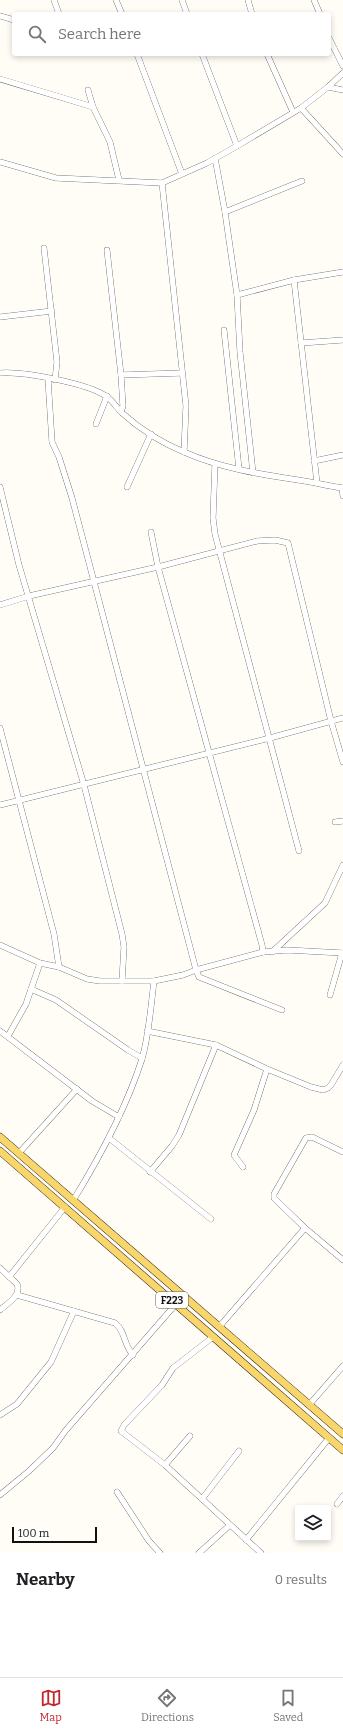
<!DOCTYPE html>
<style>
:root{--surface:#fff;--page:#f2f2f2;--text:#202124;--muted:#757577;--line:#e0e0e0;--accent:#c4262e}
body{margin:0;font-family:Bitter,serif;background:var(--page);color:var(--text)}
.controls{position:absolute;right:12px;bottom:12px;display:grid;overflow:hidden;border-radius:4px;box-shadow:0 2px 6px #0003}
.controls button{width:36px;height:36px;display:grid;place-items:center;padding:0;border:0;border-bottom:1px solid var(--line);background:var(--surface);color:var(--text);font:20px sans-serif}
.scale{position:absolute;left:12px;bottom:10px;width:85px;box-sizing:border-box;padding-left:4px;border:2px solid #111;border-top:0;font-size:11px;line-height:14px;white-space:nowrap;color:#111;-webkit-text-stroke:3px #fff;paint-order:stroke}
.list{margin:0;padding:0;list-style:none}
h2{display:flex;justify-content:space-between;align-items:center;height:52px;margin:0;padding:0 16px;font-size:17px}
h2 small{font-size:13px;font-weight:400;color:var(--muted)}
.icon{flex:none;width:22px;height:22px;fill:none;stroke:currentColor;stroke-width:2;stroke-linecap:round;stroke-linejoin:round}
.map{position:relative;flex:none;width:343px;height:1553px;overflow:hidden}
.search{position:absolute;background:var(--surface);box-shadow:0 2px 6px #0003;left:12px;right:12px;top:12px;height:44px;display:flex;align-items:center;gap:10px;box-sizing:border-box;padding:0 14px;border-radius:4px;color:var(--muted);font-size:15px}
.sheet{height:124px;background:var(--surface)}
nav{display:flex;justify-content:space-around;align-items:center;box-sizing:border-box;height:56px;border-top:1px solid var(--line);background:var(--surface);font-size:11px;color:var(--muted)}
nav a{display:grid;justify-items:center;gap:2px}
nav .on{color:var(--accent)}
.map>svg:first-child{display:block}
.lines{fill:none;stroke-linecap:round;stroke-linejoin:round}
.minor-casing{stroke:#444;stroke-width:6}
.major-casing{stroke:#222;stroke-width:8}
.minor{stroke:#fff;stroke-width:5.5}
.major{stroke:#f9d66b;stroke-width:7}
.labels{text-anchor:middle;stroke-width:4;stroke-linejoin:round;paint-order:stroke}
.shield{fill:#fff;stroke:#585858;stroke-width:1}
.shield-label{font-size:10px;font-weight:bold;fill:#111}
</style>
<div class="map">
<svg width="343" height="1553" viewBox="0 0 343 1553">
<rect width="100%" height="100%" fill="#fffdf5"/>
<g class="lines">
<defs>
<g id="minor">
<path d="M54 0 59 14"/>
<path d="M116 0 122 14"/>
<path d="M182 0 187 14"/>
<path d="M248 0 252 14"/>
<path d="M314 0 320 14"/>
<path d="M0 16 14 20"/>
<path d="M329 38 343 66"/>
<path d="M137 54 182 174"/>
<path d="M202 54 237 146"/>
<path d="M267 54 293 112"/>
<path d="M0 79 93 107"/>
<path d="M328 87 343 73"/>
<path d="M88 90 93 107 110 142 119 180"/>
<path d="M301 108 343 154"/>
<path d="M215 158 225 212 237 295 240 352 253 473"/>
<path d="M0 162 56 178 162 183 207 163 237 146 301 108 328 87 343 90"/>
<path d="M162 183 186 406 184 452"/>
<path d="M225 212 302 181"/>
<path d="M44 248 57 362 55 380"/>
<path d="M107 250 121 375 123 406 121 412"/>
<path d="M294 280 317 483"/>
<path d="M237 295 294 280 343 272"/>
<path d="M0 317 52 311"/>
<path d="M224 330 239 469"/>
<path d="M301 343 343 340"/>
<path d="M0 373C23 371 86 383 106 396 112 400 117 408 122 413 140 429 162 443 184 452 220 468 259 474 298 480 313 482 328 486 343 488"/>
<path d="M121 375 182 373"/>
<path d="M48 379 52 442 59 457 72 498 196 970 199 977 282 1010"/>
<path d="M96 424 107 396"/>
<path d="M314 461 343 455"/>
<path d="M215 464 213 518 215 534 299 851"/>
<path d="M0 487 19 565 84 785 122 934 124 947 122 981"/>
<path d="M127 487 151 434"/>
<path d="M342 488 343 496"/>
<path d="M151 532 158 567 262 945 263 952"/>
<path d="M0 605 29 596 158 567 257 541 275 540 288 543 331 721 343 762"/>
<path d="M0 728 54 934 59 967"/>
<path d="M0 805 270 738 343 718"/>
<path d="M335 822 343 821"/>
<path d="M0 945 40 963 59 967 87 979 100 981H154L183 975 196 970 263 952 287 950 343 953"/>
<path d="M272 952 325 903 343 865"/>
<path d="M31 989 56 1000 128 1050 142 1058"/>
<path d="M330 995 342 953"/>
<path d="M0 1031 92 1101 119 1117"/>
<path d="M147 1031 216 1045 267 1069 311 1087 323 1090 328 1088 331 1085 343 1065"/>
<path d="M8 1036 26 1004 40 963"/>
<path d="M109 1138 211 1219"/>
<path d="M343 1152 312 1137 306 1138 274 1194V1198L278 1202 305 1228 343 1260"/>
<path d="M19 1153 77 1089"/>
<path d="M243 1167 234 1155 254 1110 267 1069"/>
<path d="M150 1172 172 1146 179 1135 216 1045"/>
<path d="M74 1199C101 1155 126 1109 142 1059 149 1035 151 1005 154 981"/>
<path d="M0 1268 17 1284C22 1295 7 1304 0 1310"/>
<path d="M9 1277 65 1207"/>
<path d="M17 1295 115 1323C126 1332 123 1344 133 1355"/>
<path d="M219 1327 305 1228"/>
<path d="M213 1337 173 1368 162 1385 124 1425 121 1431 165 1465 261 1553"/>
<path d="M309 1405 343 1366"/>
<path d="M0 1415 17 1404 51 1362 74 1311"/>
<path d="M165 1465 190 1436"/>
<path d="M117 1492 149 1541 160 1553"/>
<path d="M0 1495 29 1471 53 1448 66 1430 176 1304"/>
<path d="M202 1499 239 1451"/>
<path d="M337 1504 343 1496"/>
<path d="M246 1540 329 1438"/>
<path d="M199 1553 230 1525"/>
</g>
<g id="major">
<path d="M0 1137 343 1434"/>
<path d="M0 1151 343 1450"/>
</g>
</defs>
<use href="#minor" class="minor-casing"/>
<use href="#major" class="major-casing"/>
<use href="#minor" class="minor"/>
<use href="#major" class="major"/>
</g>
<g class="labels">
<rect class="shield" x="156" y="1292" width="32" height="16" rx="3"/>
<g class="shield-label">
<text x="172" y="1304">F223</text>
</g>
</g>
</svg>
<div class="controls">
<button><svg class="icon" aria-label="layers" viewBox="0 0 24 24"><path d="M12 4l9 5-9 5-9-5zM3 14l9 5 9-5"/></svg></button>
</div>
<div class="scale">100 m</div>
<div class="search"><svg class="icon" aria-label="search" viewBox="0 0 24 24"><circle cx="10" cy="10" r="6"/><path d="M15 15l6 6"/></svg>Search here</div>
</div>
<section class="sheet">
<h2>Nearby<small>0 results</small></h2>
<ul class="list">
</ul>
</section>
<nav>
<a class="on"><svg class="icon" aria-label="map" viewBox="0 0 24 24"><path d="M3 6l6-2 6 2 6-2v14l-6 2-6-2-6 2zM9 4v14M15 6v14"/></svg>Map</a>
<a><svg class="icon" aria-label="directions" viewBox="0 0 24 24"><path d="M12 3l9 9-9 9-9-9zM9 14v-3h6M13 9l2 2-2 2"/></svg>Directions</a>
<a><svg class="icon" aria-label="saved" viewBox="0 0 24 24"><path d="M7 4h10v16l-5-4-5 4z"/></svg>Saved</a>
</nav>
